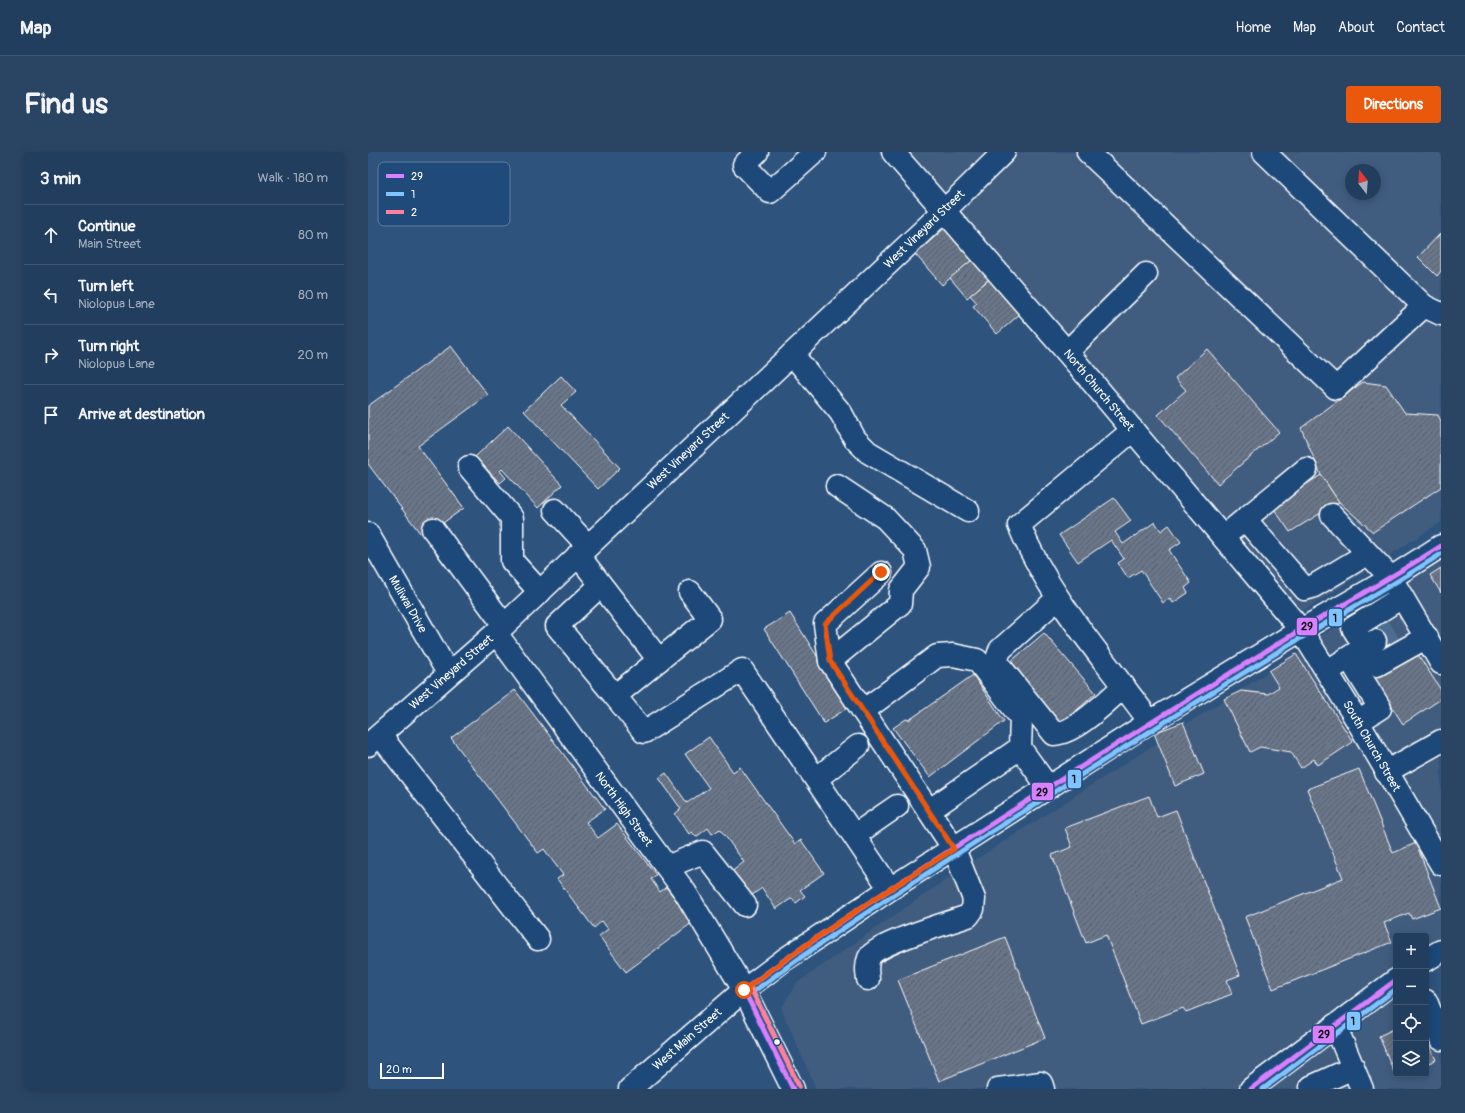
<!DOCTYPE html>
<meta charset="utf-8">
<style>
:root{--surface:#223e5e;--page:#2a4564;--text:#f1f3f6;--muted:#a2aebc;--line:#3f5773;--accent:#ea580c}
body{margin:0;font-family:Pangolin,sans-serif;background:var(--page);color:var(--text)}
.controls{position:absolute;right:12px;bottom:12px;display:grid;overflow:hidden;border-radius:4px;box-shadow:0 2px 10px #0003}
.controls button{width:36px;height:36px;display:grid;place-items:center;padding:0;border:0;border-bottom:1px solid var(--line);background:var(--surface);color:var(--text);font:20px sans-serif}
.compass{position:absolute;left:977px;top:12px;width:36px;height:36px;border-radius:50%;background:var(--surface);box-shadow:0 2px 10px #0003;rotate:343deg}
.scale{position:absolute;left:12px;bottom:10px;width:64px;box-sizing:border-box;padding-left:4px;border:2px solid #fff;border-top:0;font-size:11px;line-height:14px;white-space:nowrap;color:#fff;-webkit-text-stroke:3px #1f4a7a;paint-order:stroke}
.stop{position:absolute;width:12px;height:12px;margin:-9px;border:3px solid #ea580c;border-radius:50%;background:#fff}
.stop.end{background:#ea580c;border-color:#fff;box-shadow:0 1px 4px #0008}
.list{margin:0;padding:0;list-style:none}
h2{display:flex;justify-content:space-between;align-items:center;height:52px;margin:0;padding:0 16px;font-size:17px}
h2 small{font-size:13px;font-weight:400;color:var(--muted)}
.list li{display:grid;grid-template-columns:26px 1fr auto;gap:12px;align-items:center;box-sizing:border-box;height:60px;padding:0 16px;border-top:1px solid var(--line)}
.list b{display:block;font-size:15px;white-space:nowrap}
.list p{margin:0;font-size:13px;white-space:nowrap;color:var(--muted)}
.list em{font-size:13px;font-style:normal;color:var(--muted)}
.icon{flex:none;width:22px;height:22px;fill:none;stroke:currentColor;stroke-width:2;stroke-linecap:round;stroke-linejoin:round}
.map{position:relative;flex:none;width:1073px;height:937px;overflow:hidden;border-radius:4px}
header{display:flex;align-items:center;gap:24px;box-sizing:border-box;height:56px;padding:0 20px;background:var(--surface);border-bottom:1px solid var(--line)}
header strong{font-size:19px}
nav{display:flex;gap:22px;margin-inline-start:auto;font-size:14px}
.intro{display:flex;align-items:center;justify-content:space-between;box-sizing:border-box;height:96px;padding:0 24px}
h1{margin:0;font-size:28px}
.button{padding:10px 18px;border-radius:4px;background:var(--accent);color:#fff;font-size:14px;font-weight:700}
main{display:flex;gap:24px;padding:0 24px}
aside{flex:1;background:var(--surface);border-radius:4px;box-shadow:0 2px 10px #0003}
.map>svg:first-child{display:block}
.built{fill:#405d80;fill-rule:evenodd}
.building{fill:url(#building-hatch);stroke:#fff}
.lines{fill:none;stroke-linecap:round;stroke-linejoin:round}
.minor-tunnel{stroke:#4d6d90;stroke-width:22;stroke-dasharray:22 11;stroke-linecap:butt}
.minor-casing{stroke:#fff;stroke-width:25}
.major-casing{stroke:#fff;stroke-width:25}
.minor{stroke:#1f4a7a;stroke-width:22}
.major{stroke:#1f4a7a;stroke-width:22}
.bus-1-casing{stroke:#1f4a7a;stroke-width:8}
.bus-2-casing{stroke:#1f4a7a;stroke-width:8}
.bus-3-casing{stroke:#1f4a7a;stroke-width:8}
.bus-1{stroke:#d880ff;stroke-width:5}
.bus-2{stroke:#80c4ff;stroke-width:5}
.bus-3{stroke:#ff8098;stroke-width:5}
.route{stroke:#ea580c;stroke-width:5}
.bus-dot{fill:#fff;stroke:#1f4a7a;stroke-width:1.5}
.labels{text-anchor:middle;stroke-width:3;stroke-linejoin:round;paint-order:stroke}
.street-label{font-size:12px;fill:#fff;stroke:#1f4a7a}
.key{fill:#1f4a7a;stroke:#6280a2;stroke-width:1}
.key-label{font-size:11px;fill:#fff}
.line-badge{stroke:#1f4a7a;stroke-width:1.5}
.pale-badge-label{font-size:11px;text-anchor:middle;font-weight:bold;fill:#111}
</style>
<header>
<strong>Map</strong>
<nav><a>Home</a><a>Map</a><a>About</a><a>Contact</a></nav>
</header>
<div class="intro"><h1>Find us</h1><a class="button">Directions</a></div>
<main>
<aside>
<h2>3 min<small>Walk · 180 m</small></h2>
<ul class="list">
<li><svg class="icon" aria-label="ahead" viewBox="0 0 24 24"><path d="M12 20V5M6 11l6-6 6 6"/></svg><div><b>Continue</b><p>Main Street</p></div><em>80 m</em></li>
<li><svg class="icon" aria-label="left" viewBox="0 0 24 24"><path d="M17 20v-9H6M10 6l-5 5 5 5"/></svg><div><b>Turn left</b><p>Niolopua Lane</p></div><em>80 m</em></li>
<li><svg class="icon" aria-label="right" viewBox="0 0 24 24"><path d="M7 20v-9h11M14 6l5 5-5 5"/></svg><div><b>Turn right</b><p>Niolopua Lane</p></div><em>20 m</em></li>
<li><svg class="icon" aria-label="arrive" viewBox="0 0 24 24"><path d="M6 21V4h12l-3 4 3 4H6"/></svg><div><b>Arrive at destination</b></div></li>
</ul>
</aside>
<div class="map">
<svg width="1073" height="937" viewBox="0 0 1073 937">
<defs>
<pattern id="building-hatch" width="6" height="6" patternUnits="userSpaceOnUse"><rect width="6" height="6" fill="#697588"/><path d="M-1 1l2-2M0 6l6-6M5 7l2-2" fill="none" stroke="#5a606a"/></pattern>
</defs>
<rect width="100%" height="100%" fill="#2e537d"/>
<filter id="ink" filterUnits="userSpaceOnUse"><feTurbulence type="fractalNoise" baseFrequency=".025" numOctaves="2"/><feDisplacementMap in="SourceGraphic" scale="8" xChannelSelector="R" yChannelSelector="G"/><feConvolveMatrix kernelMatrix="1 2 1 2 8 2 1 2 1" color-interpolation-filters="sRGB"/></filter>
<g filter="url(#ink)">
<g class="built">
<path d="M535 0H1073V370L934 460ZM983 18H1007V42H983Z"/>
<path d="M1073 410V799L1058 808V784H1028V922H1058V849L1073 887V937H448L413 856 429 831 596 715 928 502 954 483Z"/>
</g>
<g class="building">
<path d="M577 76 604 108 574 133 547 102Z"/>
<path d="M1073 81V119L1069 124 1050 105Z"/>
<path d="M604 108 621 127 599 146 582 126Z"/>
<path d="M623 126 653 161 629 182 605 154 609 151 602 143Z"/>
<path d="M83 194 120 243 50 294 96 356 55 385 0 312V254Z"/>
<path d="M839 197 911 280 850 332 790 263 818 238 807 226Z"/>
<path d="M193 224 208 240 193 253 252 316 230 337 156 259Z"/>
<path d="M995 230 1018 233 1037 261 1070 263 1073 269V335L1005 380 971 350 953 323 933 276Z"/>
<path d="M140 274 194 333 170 356 134 317 132 319 138 326 132 331 107 305Z"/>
<path d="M953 323 971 350 922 380 904 354Z"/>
<path d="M746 346 763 369 747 380 755 392 787 370 793 379 801 373 813 390 801 398 823 431 817 436 820 441 805 451 802 446 795 451 773 418 760 426 750 411 756 407 743 388 710 410 691 383Z"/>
<path d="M1073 416V441L1062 423Z"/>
<path d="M422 461 481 555 456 571 396 477Z"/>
<path d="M676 481 728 541 692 573 641 511Z"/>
<path d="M1047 498 1073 538V547L1035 572 1005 526Z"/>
<path d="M928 502 985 590 950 613 946 607 933 616 923 600 892 595 882 600 856 547 873 539 900 542 911 535 901 519Z"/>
<path d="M605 523 636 569 562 625 525 576 538 567 541 568Z"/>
<path d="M147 538 237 657 218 670 230 686 249 672 288 723 283 727 292 740 298 735 325 770 258 820 231 784 240 777 234 769 226 776 189 727 195 723 176 697 170 701 83 586Z"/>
<path d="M815 570 836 622 807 634 786 581Z"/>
<path d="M341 585 365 620 372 615 427 692 433 688 456 721 432 738 437 744 428 751 424 746 408 757 394 736 380 746 362 721 376 710 352 677 344 682 340 676 328 685 324 680 321 682 307 662 313 657 291 626 298 621 319 651 341 636 317 602Z"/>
<path d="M991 617 1025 701 1048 691 1073 756 1044 767 1041 761 1016 771 1024 790 905 837 877 765 975 726 939 637Z"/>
<path d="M781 644 789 665 808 658 872 823 859 828 864 842 818 860 815 856 773 872 738 783 718 791 684 703 704 695 697 676Z"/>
<path d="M637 785 677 886 571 929 530 828Z"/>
<path d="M1028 876V922H1035L1028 925 1011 884Z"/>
<path d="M1058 885 1068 908 1058 912Z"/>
</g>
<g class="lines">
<path class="minor-tunnel" d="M1007 489 1033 473"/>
<defs>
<g id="minor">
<path d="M389 0 376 13 402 40 447 0"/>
<path d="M525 0 699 200 933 478 990 570 1073 712"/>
<path d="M720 0 968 236 1056 154 896 0"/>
<path d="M1056 154 1073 162"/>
<path d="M699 200 778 122"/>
<path d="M424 202 473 261 487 287 500 300 600 359"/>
<path d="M765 278 651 373C681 447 736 506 782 570"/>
<path d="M101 315 144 366V409L172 440"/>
<path d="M187 358 220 394"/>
<path d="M964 363 1023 426 1073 511"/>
<path d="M877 367 937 437 944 435 999 402"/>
<path d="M65 377 136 473"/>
<path d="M865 377 938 317"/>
<path d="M0 382 80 521"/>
<path d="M210 403 291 508 247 544 189 474 233 433"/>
<path d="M689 447 632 498 629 507 631 513 686 582C708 581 739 549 756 534"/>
<path d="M128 481 317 740 376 838 262 937"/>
<path d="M1007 489 997 495 1009 513 1059 485"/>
<path d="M981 506 1012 556 990 570"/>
<path d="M291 508 342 467 322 440"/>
<path d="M462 509 532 452 533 438 551 415 547 398 517 366 469 334"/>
<path d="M960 519 997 495 985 476 1034 445"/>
<path d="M247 544 276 580 374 518 522 737"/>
<path d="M495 559 569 504 585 503 609 508 653 566 652 596"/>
<path d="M12 583 170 787"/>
<path d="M0 593 128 481 576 59 636 0"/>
<path d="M1018 620 1073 589"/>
<path d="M448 627 490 594"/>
<path d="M562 658 652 596 680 635"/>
<path d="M487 683 529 654"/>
<path d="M299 715 335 700 377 753"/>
<path d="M1058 808 1073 799"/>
<path d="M500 827C499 820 498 813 501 806 507 792 583 770 600 764L605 757 606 747 586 697 462 509 457 472 513 421"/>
<path d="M1058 849 1073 887"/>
<path d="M967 873 994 937"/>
<path d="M943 935 985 916"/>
<path d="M630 937 673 931 675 937"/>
<path d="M883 937 1028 828"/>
</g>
<path id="major" d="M425 937 376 838 416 808 522 737 782 570 933 478 1023 426 1073 394"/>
</defs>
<use href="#minor" class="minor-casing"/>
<use href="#major" class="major-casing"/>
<use href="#minor" class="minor"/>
<use href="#major" class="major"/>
<defs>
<g id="bus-1">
<path d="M425 937 376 838C452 781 533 730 614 678 719 611 824 544 931 479 978 451 1026 424 1073 394"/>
<path d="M883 937 1028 828"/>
</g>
<g id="bus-2">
<path d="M431 934 385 840C461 783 543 732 623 680 727 614 830 548 936 484 982 457 1028 431 1073 402"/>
<path d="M895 937 1028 837"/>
</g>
<path id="bus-3" d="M382 835 431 934"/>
</defs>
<use href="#bus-1" class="bus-1-casing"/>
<use href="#bus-2" class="bus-2-casing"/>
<use href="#bus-3" class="bus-3-casing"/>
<use href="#bus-1" class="bus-1"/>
<use href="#bus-2" class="bus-2"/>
<use href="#bus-3" class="bus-3"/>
</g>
</g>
<g class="lines" filter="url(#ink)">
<path class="route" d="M376 838C443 787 514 741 586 697L462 509 457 472 513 420"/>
</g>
<circle class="bus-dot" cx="409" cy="890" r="3.5"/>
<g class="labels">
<g class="street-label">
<text transform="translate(556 77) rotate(-44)" y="4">West Vineyard Street</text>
<text transform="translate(731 238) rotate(50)" y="4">North Church Street</text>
<text transform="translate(320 299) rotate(-43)" y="4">West Vineyard Street</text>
<text transform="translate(40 452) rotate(60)" y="4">Muliwai Drive</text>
<text transform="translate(83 520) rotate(-41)" y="4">West Vineyard Street</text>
<text transform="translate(1004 594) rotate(60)" y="4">South Church Street</text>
<text transform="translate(256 657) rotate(54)" y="4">North High Street</text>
<text transform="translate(319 887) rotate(-41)" y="4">West Main Street</text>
</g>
</g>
<rect x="10" y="10" width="132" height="64" rx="6" class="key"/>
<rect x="18" y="22" width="18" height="4" fill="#d880ff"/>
<rect x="18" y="40" width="18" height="4" fill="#80c4ff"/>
<rect x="18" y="58" width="18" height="4" fill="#ff8098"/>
<g class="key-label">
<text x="43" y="28">29</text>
<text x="43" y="46">1</text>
<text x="43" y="64">2</text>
</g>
<g class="line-badge">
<rect x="960" y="456" width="15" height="19" rx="4" fill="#80c4ff"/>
<rect x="928" y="465" width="22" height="19" rx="4" fill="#d880ff"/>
<rect x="699" y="617" width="15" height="20" rx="4" fill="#80c4ff"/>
<rect x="663" y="630" width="23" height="19" rx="4" fill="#d880ff"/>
<rect x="978" y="859" width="15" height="20" rx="4" fill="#80c4ff"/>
<rect x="944" y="873" width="23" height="19" rx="4" fill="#d880ff"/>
</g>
<g class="pale-badge-label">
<text x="967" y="470">1</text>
<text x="939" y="478">29</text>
<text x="706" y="631">1</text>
<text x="674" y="644">29</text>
<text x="985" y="873">1</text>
<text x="956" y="886">29</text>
</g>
</svg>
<div class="controls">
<button>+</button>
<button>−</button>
<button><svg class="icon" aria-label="locate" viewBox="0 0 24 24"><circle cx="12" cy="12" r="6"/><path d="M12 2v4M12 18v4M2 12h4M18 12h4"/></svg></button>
<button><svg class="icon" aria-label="layers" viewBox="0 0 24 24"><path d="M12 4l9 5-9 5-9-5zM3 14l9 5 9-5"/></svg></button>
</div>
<svg class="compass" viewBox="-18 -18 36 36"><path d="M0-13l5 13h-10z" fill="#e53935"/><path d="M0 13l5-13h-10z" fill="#a2aebc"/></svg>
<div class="scale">20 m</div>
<div class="stop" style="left:376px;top:838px"></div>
<div class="stop end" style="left:513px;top:420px"></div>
</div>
</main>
